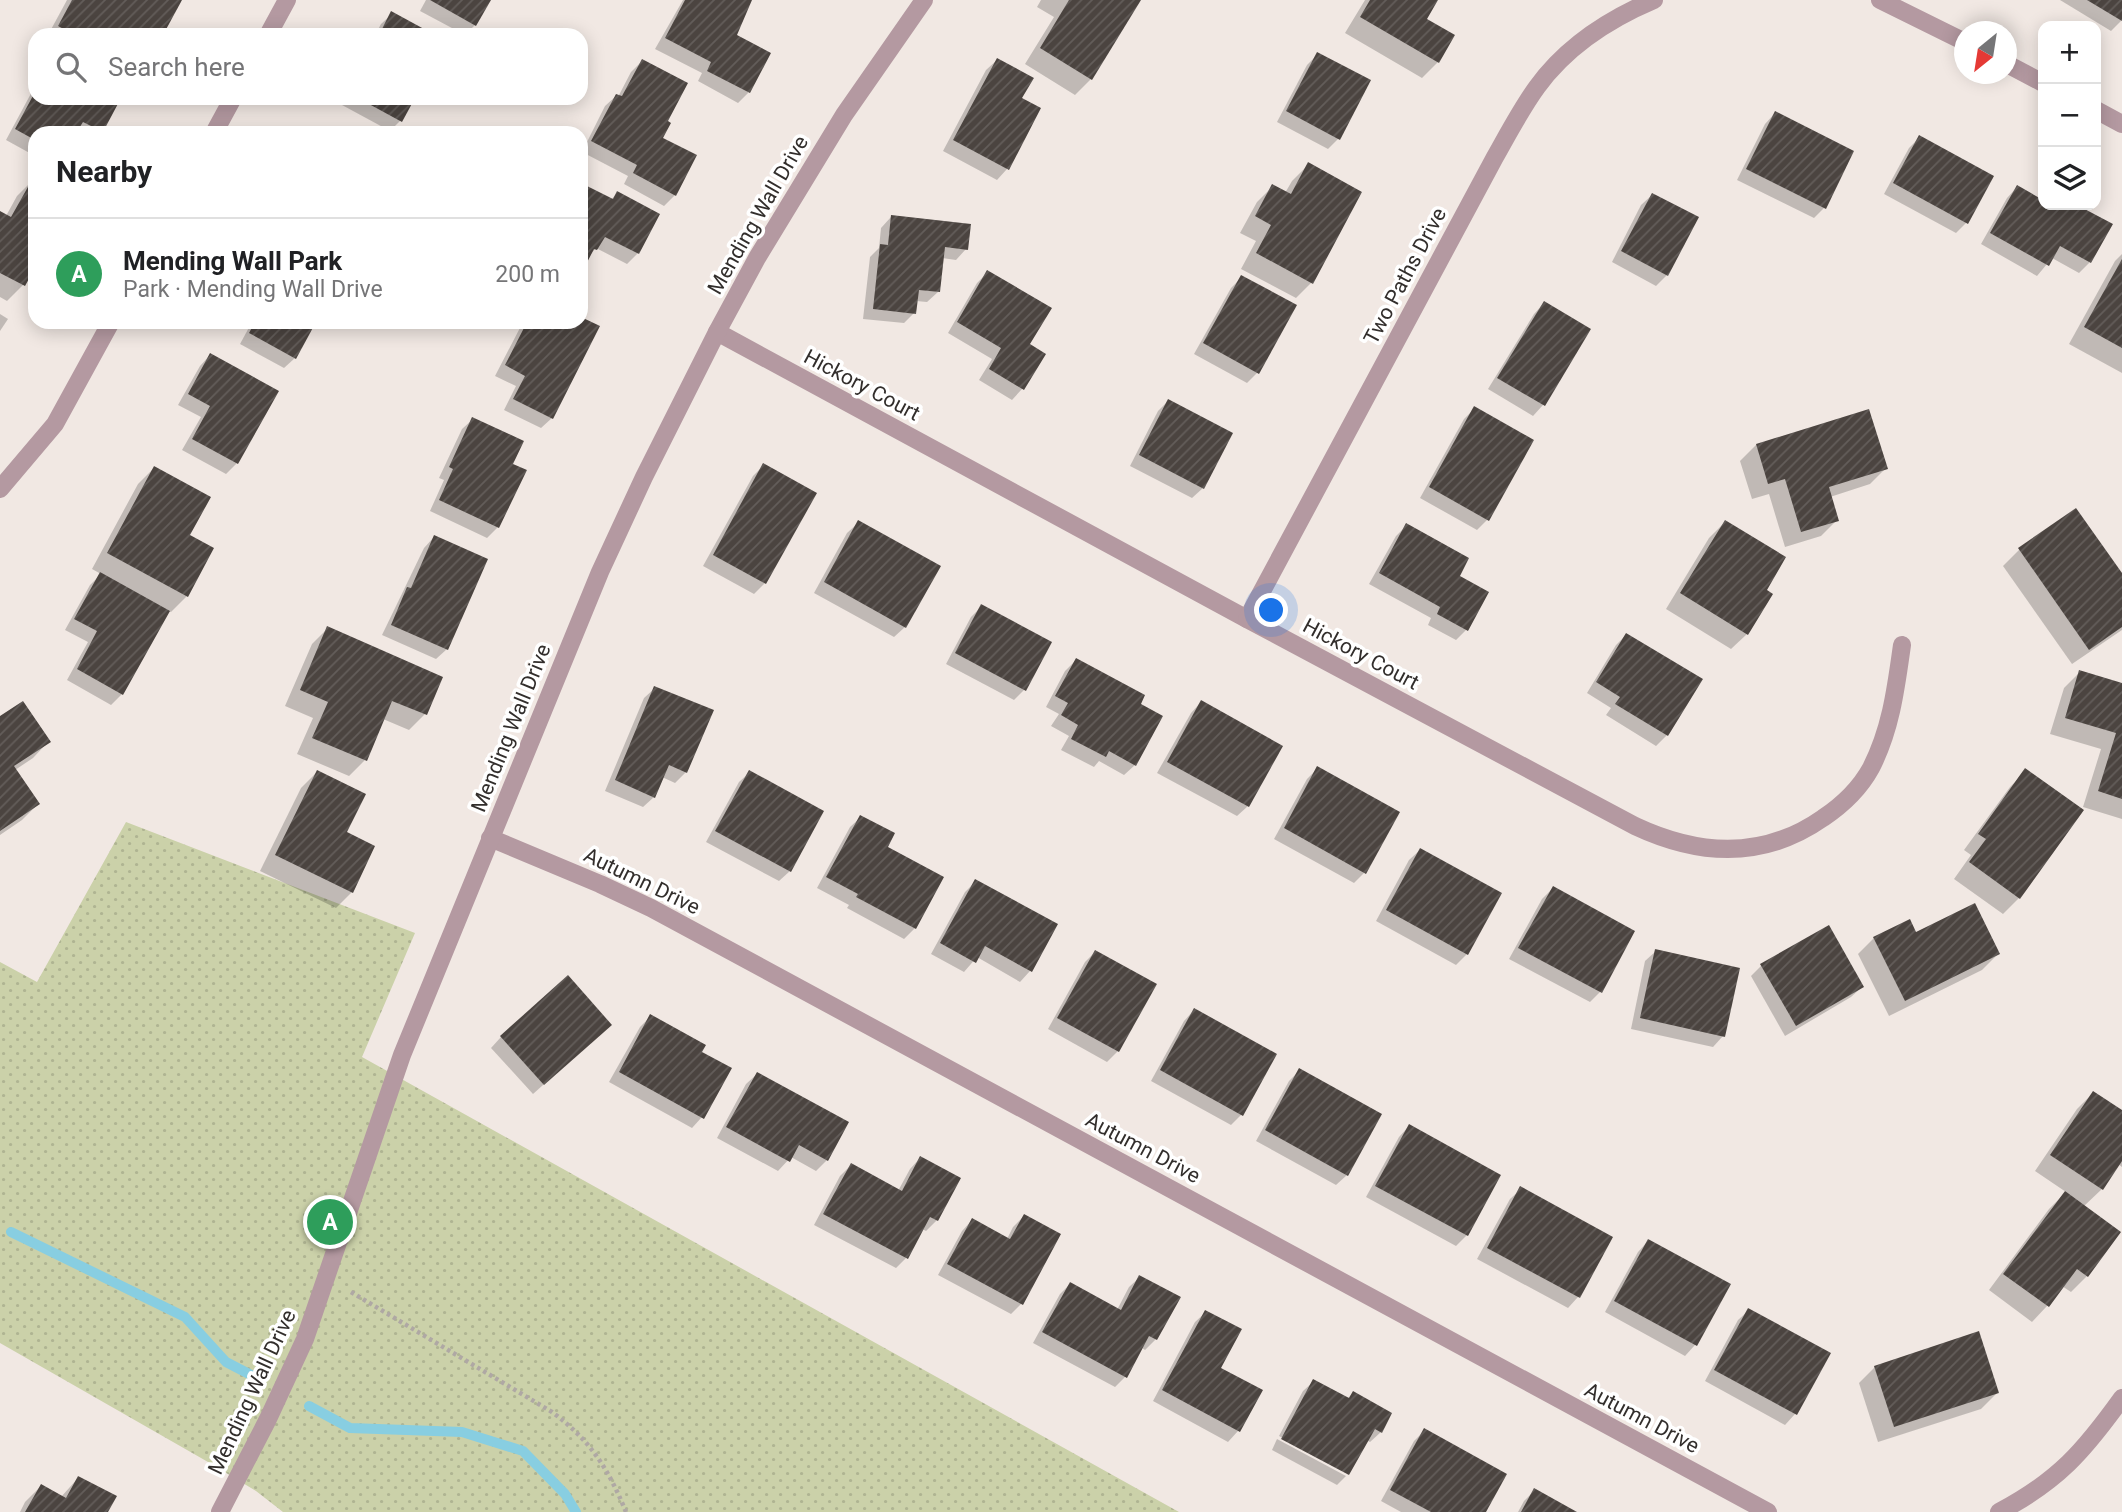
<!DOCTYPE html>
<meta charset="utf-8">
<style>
:root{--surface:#fff;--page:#f2f2f2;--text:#202124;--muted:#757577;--line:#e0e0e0;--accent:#ea580c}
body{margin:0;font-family:Roboto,sans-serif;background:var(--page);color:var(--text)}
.controls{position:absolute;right:21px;top:21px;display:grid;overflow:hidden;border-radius:14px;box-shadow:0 4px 18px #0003}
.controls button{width:63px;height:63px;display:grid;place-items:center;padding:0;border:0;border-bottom:2px solid var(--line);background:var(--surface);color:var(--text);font:35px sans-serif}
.compass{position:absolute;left:1954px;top:21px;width:63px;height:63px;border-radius:50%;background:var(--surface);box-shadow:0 4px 18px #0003;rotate:210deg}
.you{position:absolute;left:1272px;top:611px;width:24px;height:24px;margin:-18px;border:5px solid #fff;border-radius:50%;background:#1a73e8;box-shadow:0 0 0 10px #1a73e833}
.badge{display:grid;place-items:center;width:46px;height:46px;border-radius:50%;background:var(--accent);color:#fff;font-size:23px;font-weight:700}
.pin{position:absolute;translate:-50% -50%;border:4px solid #fff;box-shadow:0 2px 7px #0006}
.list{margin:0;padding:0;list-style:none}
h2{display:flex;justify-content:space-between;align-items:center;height:91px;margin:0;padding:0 28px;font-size:30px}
h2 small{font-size:23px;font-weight:400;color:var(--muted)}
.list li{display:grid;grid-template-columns:46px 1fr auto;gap:21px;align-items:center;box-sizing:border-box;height:112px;padding:0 28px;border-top:2px solid var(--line)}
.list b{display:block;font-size:26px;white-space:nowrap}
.list p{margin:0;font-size:23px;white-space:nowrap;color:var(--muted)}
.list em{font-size:23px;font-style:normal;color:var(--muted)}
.icon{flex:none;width:38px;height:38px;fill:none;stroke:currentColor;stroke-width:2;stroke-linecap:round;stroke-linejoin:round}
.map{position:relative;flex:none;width:2122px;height:1512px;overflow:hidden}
.search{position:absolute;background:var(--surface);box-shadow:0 4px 18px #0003;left:28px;top:28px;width:560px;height:77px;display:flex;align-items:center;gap:18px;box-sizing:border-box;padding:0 24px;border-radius:21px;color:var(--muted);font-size:26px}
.panel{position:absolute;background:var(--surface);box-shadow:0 4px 18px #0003;left:28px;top:126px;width:560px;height:203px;border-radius:21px}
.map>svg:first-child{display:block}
.park{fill:url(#park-dots)}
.shadow{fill:#0003}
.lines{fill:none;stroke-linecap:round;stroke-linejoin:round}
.stream{stroke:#88cee1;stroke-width:10}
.building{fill:url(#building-hatch)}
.path{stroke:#afa8a4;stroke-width:4.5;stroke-dasharray:3.5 3.5;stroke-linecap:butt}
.minor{stroke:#b499a1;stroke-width:18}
.labels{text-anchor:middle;stroke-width:7;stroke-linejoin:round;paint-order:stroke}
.street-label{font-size:21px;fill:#322e2c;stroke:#fff}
</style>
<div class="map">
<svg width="2122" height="1512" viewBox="0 0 2122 1512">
<defs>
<pattern id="park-dots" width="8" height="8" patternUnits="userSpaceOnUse" patternTransform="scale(1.75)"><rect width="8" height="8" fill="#cbd1a9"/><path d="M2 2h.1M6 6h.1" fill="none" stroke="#afb492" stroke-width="1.8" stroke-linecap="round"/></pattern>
<pattern id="building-hatch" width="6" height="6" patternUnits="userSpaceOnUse" patternTransform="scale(1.75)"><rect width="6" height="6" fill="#4b4440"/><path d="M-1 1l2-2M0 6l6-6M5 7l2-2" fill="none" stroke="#635d5a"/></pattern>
</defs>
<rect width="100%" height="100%" fill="#f1e8e3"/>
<path class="park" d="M126 822 415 933 362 1057 1179 1512H283L256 1491 208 1462 0 1343V962L37 982Z"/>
<g class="shadow">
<path d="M67 0H180L161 35H48Z"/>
<path d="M426 0H489L475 25 465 35 420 11Z"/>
<path d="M683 0H750L735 35 749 92 738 103 698 81 702 73 655 49Z"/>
<path d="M1041 0H1139L1091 79 1075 95 1025 64 1054 17 1037 7Z"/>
<path d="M1365 0H1436L1424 20 1438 62 1422 78 1345 33Z"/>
<path d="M2060 0H2122V20L2111 31Z"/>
<path d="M392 14 432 35H375L381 24Z"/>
<path d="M1318 54 1339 138 1328 149 1277 122 1307 65Z"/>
<path d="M997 60 1020 99 1039 109 1007 169 997 180 943 151 986 70Z"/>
<path d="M642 61 665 122 660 138 675 195 664 206 624 184 628 176 582 152 605 106 616 96 618 97 631 72Z"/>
<path d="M35 86V98H119L100 133H35V156L6 140Z"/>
<path d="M346 98H413L400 121 390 131 342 105Z"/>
<path d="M1775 113 1824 208 1814 218 1737 180 1765 124Z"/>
<path d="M1920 137 1966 223 1956 233 1884 194 1909 148Z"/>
<path d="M1308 165 1312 282 1296 298 1241 269 1256 241 1240 233 1257 202 1273 186 1285 193 1292 181Z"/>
<path d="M33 180 35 264 23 285 7 301 0 297V213L6 216 17 196Z"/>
<path d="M581 185 611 200 617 193 638 253 627 264 596 248 588 257 581 270Z"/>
<path d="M2017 187 2043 202V205H2074L2110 225 2090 262 2079 273 2052 258 2037 276 1981 244 2007 198Z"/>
<path d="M1652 195 1697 218 1667 275 1656 286 1612 262 1641 205Z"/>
<path d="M891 217 966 249 956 260 942 258 938 292 927 302 916 301 914 313 904 323 863 319 870 257 879 248 881 228Z"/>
<path d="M2122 254V373L2069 344 2115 261Z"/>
<path d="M988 272 1028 345 1043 354 1022 389 1012 400 979 380 992 359 948 333 977 283Z"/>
<path d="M1242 277 1257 373 1247 383 1194 354 1231 288Z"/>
<path d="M1544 303 1589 330 1543 405 1533 416 1488 389 1534 314Z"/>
<path d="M0 314 8 319 0 331Z"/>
<path d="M581 319 597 327 552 418 541 428 504 410 516 386 495 376 523 322H581Z"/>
<path d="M252 322H314L295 358 284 368 240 344Z"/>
<path d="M210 355 237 463 226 474 182 450 201 417 178 405 200 366Z"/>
<path d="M1168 401 1203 488 1192 498 1130 466 1158 411Z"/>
<path d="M1475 408 1488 519 1477 530 1420 498 1464 419Z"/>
<path d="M473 419 511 464 498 527 487 538 430 511 444 480 439 478 462 429Z"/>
<path d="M1756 445 1886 468 1870 484 1830 497 1837 520 1821 536 1785 547 1769 494 1752 499 1740 461Z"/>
<path d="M764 465 765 583 754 594 703 566 753 476Z"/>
<path d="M154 468 188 536 187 596 171 612 168 611 122 694 111 705 67 680 88 642 65 630 90 585 101 574 92 569 138 484Z"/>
<path d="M2076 510 2122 576V630L2072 664 2003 566 2019 550Z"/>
<path d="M1725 522 1764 590 1747 634 1731 649 1666 609 1709 538Z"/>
<path d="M858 523 905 627 894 637 814 593 847 533Z"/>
<path d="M1407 525 1466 630 1456 640 1428 625 1431 618 1369 584 1396 536Z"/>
<path d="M434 537 447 649 436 659 382 635 424 548Z"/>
<path d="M982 606 1024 690 1014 700 946 664 971 617Z"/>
<path d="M328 628 425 714 409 730 383 719 365 760 349 776 297 754 313 718 285 706 312 644Z"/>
<path d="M1626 635 1667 735 1656 746 1606 715 1611 708 1587 693 1616 645Z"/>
<path d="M1076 660 1139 704 1135 765 1124 775 1099 761 1094 767 1061 750 1069 736 1051 726 1059 714 1046 707 1065 671Z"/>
<path d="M2080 672 2122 685V819L2083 807 2101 749 2050 734 2064 688Z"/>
<path d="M655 688 686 772 675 783 662 777 654 797 643 807 605 791 644 698Z"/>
<path d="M1201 702 1248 806 1237 816 1157 773 1191 713Z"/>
<path d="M0 718 48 742 33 758 15 770 38 804 22 820 0 835Z"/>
<path d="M1318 768 1365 872 1354 883 1274 839 1307 779Z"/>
<path d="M2026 771 2081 810 2019 898 2003 914 1954 879 1971 855 1964 850 2010 787Z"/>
<path d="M317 772 345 833 352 892 336 908 260 871 301 788Z"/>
<path d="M750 772 790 871 779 881 706 842 739 782Z"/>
<path d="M861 817 915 928 904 939 847 908 849 905 817 888 850 827Z"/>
<path d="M1420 850 1467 954 1456 965 1376 921 1409 860Z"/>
<path d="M976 881 1030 971 1020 982 977 957 964 972 931 954 965 892Z"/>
<path d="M1553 888 1600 992 1590 1002 1509 959 1542 899Z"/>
<path d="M1915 934 1998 954 1982 970 1889 1016 1858 954 1874 938Z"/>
<path d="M1656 951 1723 1036 1713 1047 1631 1029 1645 961Z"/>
<path d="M1095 952 1118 1051 1107 1062 1048 1029 1085 962Z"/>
<path d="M1761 966 1862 987 1851 997 1785 1036 1751 976Z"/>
<path d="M1194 1010 1241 1115 1231 1125 1151 1081 1184 1021Z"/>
<path d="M651 1016 700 1053 702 1117 692 1128 609 1082 640 1027Z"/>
<path d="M599 1035 533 1094 491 1048 501 1037Z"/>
<path d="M1300 1070 1347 1175 1336 1185 1256 1141 1289 1081Z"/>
<path d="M757 1074 827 1160 816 1171 791 1157 778 1171 717 1138 746 1084Z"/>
<path d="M2093 1093 2122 1112V1167L2118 1164 2102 1189 2083 1207 2087 1276 2071 1292 2062 1286 2047 1306 2032 1322 1989 1290 2049 1209 2066 1192 2035 1171 2077 1109Z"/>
<path d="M1409 1126 1467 1235 1456 1246 1366 1197 1399 1137Z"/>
<path d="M920 1158 937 1220 926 1231 922 1229 906 1258 896 1268 814 1225 840 1176 851 1165 898 1191 910 1169Z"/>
<path d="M1521 1189 1611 1238 1578 1297 1568 1308 1477 1259 1510 1199Z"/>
<path d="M1024 1216 1021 1304 1011 1314 938 1275 962 1231 972 1220 1007 1239 1013 1227Z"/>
<path d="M1648 1241 1728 1285 1695 1345 1685 1356 1605 1312 1638 1252Z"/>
<path d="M1140 1277 1156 1339 1145 1350 1141 1347 1125 1377 1115 1387 1033 1343 1060 1294 1070 1284 1117 1310 1129 1287Z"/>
<path d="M1749 1310 1795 1414 1785 1425 1705 1381 1738 1320Z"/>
<path d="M1206 1312 1219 1368 1260 1391 1238 1431 1228 1442 1153 1401 1195 1322Z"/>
<path d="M1875 1367 1997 1393 1981 1409 1878 1442 1859 1383Z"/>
<path d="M1314 1381 1347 1399 1353 1393 1381 1432 1370 1442 1366 1440 1347 1475V1472L1279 1436 1303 1391Z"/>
<path d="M1425 1430 1484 1512H1401L1381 1501 1414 1441Z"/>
<path d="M1277 1439 1346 1476 1337 1485 1272 1450Z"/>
<path d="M78 1478 106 1512H20L25 1502 41 1486 61 1497Z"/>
<path d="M1534 1491 1574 1512H1518L1524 1501Z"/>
</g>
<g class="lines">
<g class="stream">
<path d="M11 1232 185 1317 226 1362 253 1376"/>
<path d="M309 1406 350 1428 462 1432 523 1451 565 1494 576 1512"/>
</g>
</g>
<g class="building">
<path d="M72 0H182L163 35H75L58 26Z"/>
<path d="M430 0H491L476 26Z"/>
<path d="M685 0H752L737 35 771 53 750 93 707 71 711 62 665 38Z"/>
<path d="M1069 0H1141L1092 80 1040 48Z"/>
<path d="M1370 0H1438L1427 19 1455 35 1439 63 1360 17Z"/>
<path d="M2087 0H2122V21Z"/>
<path d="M391 11 435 35H379Z"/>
<path d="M1317 52 1371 80 1340 140 1286 111Z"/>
<path d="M997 58 1034 78 1022 98 1041 108 1009 170 953 140Z"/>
<path d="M642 59 688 83 668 121 671 123 663 138 697 155 676 196 633 173 637 165 591 141 616 94 622 96Z"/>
<path d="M35 92V98H121L103 132 83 122 76 133H35V140L15 129Z"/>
<path d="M358 98H415L402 122Z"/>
<path d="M1775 111 1854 151 1826 209 1746 169Z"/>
<path d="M1919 135 1994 176 1968 224 1893 183Z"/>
<path d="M1308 162 1362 192 1313 284 1256 253 1271 225 1255 216 1272 184 1291 194Z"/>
<path d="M33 178 35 179V268L25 286 0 273V211L11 217Z"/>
<path d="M581 183 613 199 617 191 660 214 639 254 605 237 597 250 594 249 581 274Z"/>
<path d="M2017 185 2043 200V205H2077L2113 224 2091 263 2060 246 2049 266 1990 233Z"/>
<path d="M1652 193 1699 217 1668 276 1621 251Z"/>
<path d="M891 215 971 224 968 250 945 247 940 292 919 290 916 314 873 309 880 244 888 245Z"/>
<path d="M2122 259V348L2084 327Z"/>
<path d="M987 270 1052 308 1030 344 1046 354 1024 390 989 369 1001 348 957 322Z"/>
<path d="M1241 275 1297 305 1259 374 1203 343Z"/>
<path d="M1544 301 1591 329 1545 406 1497 378Z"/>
<path d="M581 317 600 326 553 419 513 399 525 376 505 365 527 322H581Z"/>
<path d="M255 322H316L296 359 249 333Z"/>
<path d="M210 353 279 391 238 464 192 439 210 406 188 394Z"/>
<path d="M1168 399 1233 433 1204 489 1139 455Z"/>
<path d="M1474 406 1534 440 1489 521 1429 487Z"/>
<path d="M1869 409 1888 469 1829 487 1839 521 1801 532 1785 479 1768 484 1756 444Z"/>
<path d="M472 417 524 441 513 464 527 470 499 528 439 500 453 469 449 467Z"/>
<path d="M763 463 817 493 766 584 713 555Z"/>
<path d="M154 466 211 497 190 535 214 548 188 597 107 553Z"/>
<path d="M2076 508 2122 573V627L2089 650 2018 548Z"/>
<path d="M858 520 941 566 906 628 824 582Z"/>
<path d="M1725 520 1786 557 1767 590 1773 594 1748 635 1680 593Z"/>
<path d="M1406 523 1469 558 1460 576 1489 592 1468 631 1437 614 1440 607 1379 573Z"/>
<path d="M434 535 488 559 448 650 391 625 407 587 411 588Z"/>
<path d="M100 572 170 611 123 695 77 669 97 631 74 619Z"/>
<path d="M981 604 1052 642 1026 691 955 653Z"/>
<path d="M327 626 443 677 427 715 392 701 367 761 312 738 328 702 300 690Z"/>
<path d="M1626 633 1703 679 1668 736 1615 704 1620 697 1596 682Z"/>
<path d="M1076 658 1145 695 1141 704 1163 716 1136 766 1109 751 1106 757 1071 739 1078 725 1061 715 1068 703 1055 696Z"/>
<path d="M2079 670 2122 683V799L2098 791 2116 733 2065 718Z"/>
<path d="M654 686 714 710 687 773 669 765 655 798 615 780Z"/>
<path d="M1201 700 1283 746 1249 807 1167 762Z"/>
<path d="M23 701 51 742 14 766 40 804 0 831V716Z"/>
<path d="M1317 766 1400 812 1366 874 1284 828Z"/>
<path d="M2025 768 2084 810 2020 899 1969 862 1986 839 1978 834Z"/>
<path d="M317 770 366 794 347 832 375 846 353 893 275 855Z"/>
<path d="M749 770 824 811 791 872 715 831Z"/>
<path d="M860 815 895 833 888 847 944 877 916 929 856 897 858 894 826 877Z"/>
<path d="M1420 848 1502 893 1468 955 1386 910Z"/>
<path d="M975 879 1058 924 1032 972 985 946 976 963 940 943Z"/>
<path d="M1553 886 1635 931 1602 993 1518 948Z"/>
<path d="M1975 903 2000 954 1905 1001 1873 937 1910 919 1916 932Z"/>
<path d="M1829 925 1864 987 1796 1026 1760 964Z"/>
<path d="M1655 949 1740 968 1725 1037 1640 1018Z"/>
<path d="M1095 950 1157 984 1119 1052 1057 1018Z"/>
<path d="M568 975 612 1025 544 1085 500 1036Z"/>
<path d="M1194 1008 1277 1054 1243 1116 1160 1070Z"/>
<path d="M650 1014 706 1045 702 1052 732 1068 704 1119 619 1072Z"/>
<path d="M1299 1068 1382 1114 1348 1176 1265 1130Z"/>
<path d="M757 1072 849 1122 828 1161 799 1145 790 1162 726 1127Z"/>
<path d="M2093 1091 2122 1110V1161L2103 1190 2050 1155Z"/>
<path d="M1409 1124 1501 1175 1468 1236 1375 1186Z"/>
<path d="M920 1156 961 1178 938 1221 930 1217 908 1259 823 1214 851 1163 902 1191Z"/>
<path d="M1520 1186 1613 1237 1580 1298 1487 1248Z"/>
<path d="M2065 1191 2121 1232 2088 1277 2077 1269 2049 1307 2003 1274Z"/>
<path d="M1024 1214 1061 1234 1023 1305 947 1264 972 1218 1010 1239Z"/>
<path d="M1648 1239 1731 1284 1697 1346 1614 1301Z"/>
<path d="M1139 1275 1181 1297 1157 1340 1149 1336 1127 1378 1042 1332 1070 1282 1121 1310Z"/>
<path d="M1748 1308 1831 1353 1797 1415 1714 1370Z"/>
<path d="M1205 1310 1242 1329 1221 1368 1263 1390 1240 1432 1162 1390Z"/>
<path d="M1979 1331 1999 1393 1894 1427 1874 1366Z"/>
<path d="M1313 1379 1349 1398 1353 1391 1392 1413 1382 1433 1375 1429 1349 1475 1281 1439Z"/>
<path d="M1424 1428 1507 1474 1486 1512H1431L1390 1490Z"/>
<path d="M78 1476 117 1496 108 1512H25L41 1484 66 1498Z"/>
<path d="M1534 1488 1577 1512H1521Z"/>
</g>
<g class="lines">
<path class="path" d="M351 1292 552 1412C590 1440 608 1468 626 1512"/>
<g class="minor">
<path d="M1880 0 1965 42"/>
<path d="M268 35 287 0"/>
<path d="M2007 64 2043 83"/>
<path d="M2096 110 2122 124"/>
<path d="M214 133 233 98"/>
<path d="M717 332 1247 619 1635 826C1699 856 1763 860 1823 818 1841 806 1860 788 1871 768 1891 729 1896 688 1902 645"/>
<path d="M0 489 55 424 111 322"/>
<path d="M1247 619 1495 157C1508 134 1521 109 1537 87 1566 47 1609 19 1654 0"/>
<path d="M490 838 600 884 651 908 1768 1512"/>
<path d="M220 1512 268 1419 305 1339 402 1055 600 572 644 477 717 332 757 258 844 115 924 0"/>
<path d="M1999 1512C2058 1481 2084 1451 2122 1398"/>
</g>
</g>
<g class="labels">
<g class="street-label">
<text transform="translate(758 215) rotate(-60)" y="7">Mending Wall Drive</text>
<text transform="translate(1405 276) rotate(-62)" y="7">Two Paths Drive</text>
<text transform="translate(862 385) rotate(28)" y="7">Hickory Court</text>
<text transform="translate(1361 654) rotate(28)" y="7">Hickory Court</text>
<text transform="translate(511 728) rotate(-68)" y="7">Mending Wall Drive</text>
<text transform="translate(642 881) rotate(26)" y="7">Autumn Drive</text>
<text transform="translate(1143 1148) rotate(28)" y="7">Autumn Drive</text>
<text transform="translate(252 1392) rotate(-65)" y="7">Mending Wall Drive</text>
<text transform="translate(1642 1418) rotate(28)" y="7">Autumn Drive</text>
</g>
</g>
</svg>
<div class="controls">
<button>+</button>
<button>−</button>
<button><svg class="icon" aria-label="layers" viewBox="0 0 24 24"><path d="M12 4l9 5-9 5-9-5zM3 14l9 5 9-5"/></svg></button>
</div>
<svg class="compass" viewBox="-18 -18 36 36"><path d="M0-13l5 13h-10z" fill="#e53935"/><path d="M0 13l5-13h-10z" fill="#757577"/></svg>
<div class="you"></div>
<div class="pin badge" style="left:330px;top:1222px;background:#2e9e5b">A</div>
<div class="search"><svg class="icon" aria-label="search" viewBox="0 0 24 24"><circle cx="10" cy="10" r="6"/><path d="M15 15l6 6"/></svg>Search here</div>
<section class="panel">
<h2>Nearby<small></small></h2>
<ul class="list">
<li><span class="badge" style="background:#2e9e5b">A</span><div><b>Mending Wall Park</b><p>Park · Mending Wall Drive</p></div><em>200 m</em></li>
</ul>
</section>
</div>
